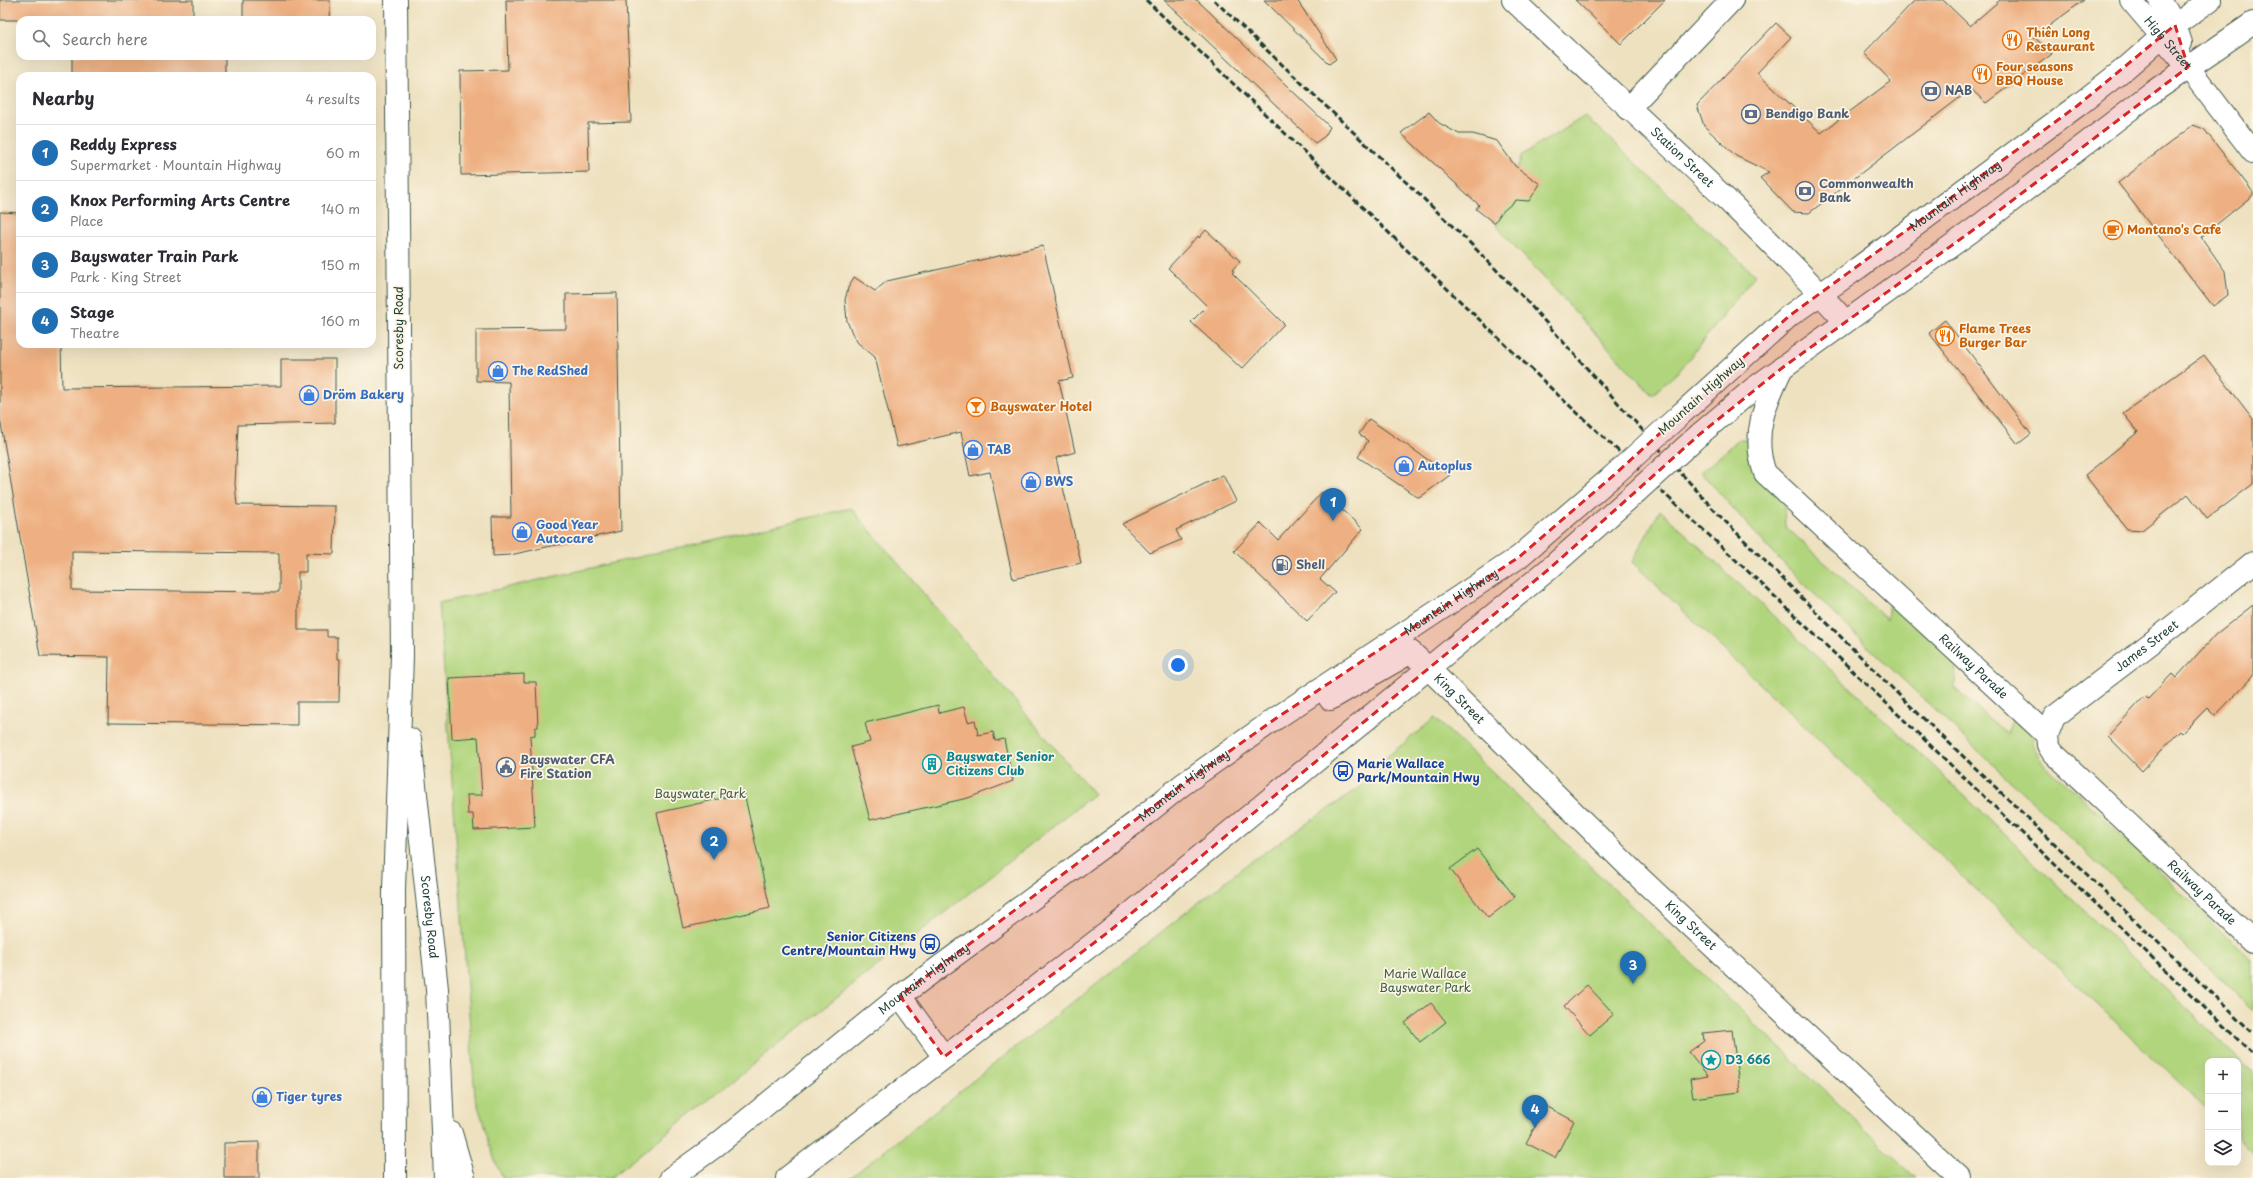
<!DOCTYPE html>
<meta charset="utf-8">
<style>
:root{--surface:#fff;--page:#f2f2f3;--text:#2b2b33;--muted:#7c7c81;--line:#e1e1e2;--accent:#1f6fb2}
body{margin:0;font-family:"Playpen Sans",sans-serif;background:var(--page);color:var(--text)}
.controls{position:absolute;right:12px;bottom:12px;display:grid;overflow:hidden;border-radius:8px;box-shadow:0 4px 16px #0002}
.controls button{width:36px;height:36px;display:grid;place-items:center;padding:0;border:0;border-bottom:1px solid var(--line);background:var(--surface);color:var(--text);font:20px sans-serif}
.you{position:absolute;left:1178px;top:665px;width:14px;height:14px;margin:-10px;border:3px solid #fff;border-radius:50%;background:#1a73e8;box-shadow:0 0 0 6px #1a73e833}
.badge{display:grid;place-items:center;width:26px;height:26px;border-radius:50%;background:var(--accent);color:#fff;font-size:13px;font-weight:700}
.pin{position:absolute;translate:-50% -33px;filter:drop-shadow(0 1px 2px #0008)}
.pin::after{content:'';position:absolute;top:21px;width:14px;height:12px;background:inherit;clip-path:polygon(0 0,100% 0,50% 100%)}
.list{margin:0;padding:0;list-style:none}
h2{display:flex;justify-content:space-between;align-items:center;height:52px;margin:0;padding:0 16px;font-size:17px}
h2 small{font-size:13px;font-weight:400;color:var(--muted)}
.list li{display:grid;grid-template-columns:26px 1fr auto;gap:12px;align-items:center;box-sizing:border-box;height:56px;padding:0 16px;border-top:1px solid var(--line)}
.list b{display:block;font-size:15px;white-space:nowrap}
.list p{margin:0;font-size:13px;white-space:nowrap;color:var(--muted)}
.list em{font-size:13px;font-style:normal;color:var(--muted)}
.icon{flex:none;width:22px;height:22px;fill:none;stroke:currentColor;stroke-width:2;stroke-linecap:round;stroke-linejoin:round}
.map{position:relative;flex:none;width:2253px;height:1178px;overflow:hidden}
.search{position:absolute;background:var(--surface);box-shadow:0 4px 16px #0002;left:16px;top:16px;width:360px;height:44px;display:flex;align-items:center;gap:10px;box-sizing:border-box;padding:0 14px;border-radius:12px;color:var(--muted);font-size:15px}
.panel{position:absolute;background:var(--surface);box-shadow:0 4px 16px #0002;left:16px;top:72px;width:360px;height:276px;border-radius:12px}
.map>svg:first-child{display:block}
.green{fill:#b1d57d;stroke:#688958}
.building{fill:#eeb082;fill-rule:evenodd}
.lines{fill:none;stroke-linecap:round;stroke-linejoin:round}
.minor-casing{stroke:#3e5649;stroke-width:24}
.secondary-casing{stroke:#3e5649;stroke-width:24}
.primary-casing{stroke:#3e5649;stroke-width:24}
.minor{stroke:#fff;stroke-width:22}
.secondary{stroke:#fff;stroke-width:22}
.primary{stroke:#fff;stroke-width:22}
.rail{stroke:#1f3d34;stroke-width:3;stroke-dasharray:6 3;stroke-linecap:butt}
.primary-bridge-casing{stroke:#3e5649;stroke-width:24;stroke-linecap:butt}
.primary-bridge{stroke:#fff;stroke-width:22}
.marked{fill:#d62828;fill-opacity:0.2;stroke:#d62828;stroke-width:3;stroke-dasharray:8 5;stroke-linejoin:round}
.labels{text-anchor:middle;stroke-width:3.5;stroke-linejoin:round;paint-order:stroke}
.food-label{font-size:12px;font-weight:bold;fill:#c56008;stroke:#fcf5e5;text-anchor:start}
.street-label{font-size:12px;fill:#1f3d34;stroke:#fcf5e5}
.service-label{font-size:12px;font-weight:bold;fill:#4e5e75;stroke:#fcf5e5;text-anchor:start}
.shop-label{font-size:12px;font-weight:bold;fill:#366cbe;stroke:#fcf5e5;text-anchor:start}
.culture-label{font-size:12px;font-weight:bold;fill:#0d838f;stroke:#fcf5e5;text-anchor:start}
.transit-label{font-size:12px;font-weight:bold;fill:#164399;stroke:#fcf5e5;text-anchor:start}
.park-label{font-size:12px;fill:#3c5b43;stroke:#fcf5e5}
</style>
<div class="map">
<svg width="2253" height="1178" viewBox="0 0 2253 1178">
<rect width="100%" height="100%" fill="#fcf5e5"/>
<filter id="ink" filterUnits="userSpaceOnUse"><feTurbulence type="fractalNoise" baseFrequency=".025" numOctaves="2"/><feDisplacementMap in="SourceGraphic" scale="8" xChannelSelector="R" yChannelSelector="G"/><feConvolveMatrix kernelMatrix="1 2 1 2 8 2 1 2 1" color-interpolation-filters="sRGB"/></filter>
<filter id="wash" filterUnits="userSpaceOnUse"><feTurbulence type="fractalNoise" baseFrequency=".012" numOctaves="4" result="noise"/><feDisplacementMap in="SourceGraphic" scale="16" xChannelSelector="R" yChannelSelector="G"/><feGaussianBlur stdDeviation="0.9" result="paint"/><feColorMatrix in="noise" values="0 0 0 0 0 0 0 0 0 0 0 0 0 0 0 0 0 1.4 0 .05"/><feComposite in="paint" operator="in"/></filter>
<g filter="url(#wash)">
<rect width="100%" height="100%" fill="#eee1c0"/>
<g class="green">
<path d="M1585 116 1755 275 1680 370 1652 395 1496 226 1522 155Z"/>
<path d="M1740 439H1748L1753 468 1784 500 1785 526 1887 620 1889 600 1956 663 1955 688 2007 734 2012 720 2032 728C2033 764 2048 768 2074 790L2253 961V1010L1860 639 1771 551 1701 472Z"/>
<path d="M851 508 1094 794 610 1178H503L496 1164 475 1096 439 603Z"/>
<path d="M1660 510 1925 758 2253 1073V1153L2238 1138V1061H2208V1110L1632 562Z"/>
<path d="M1435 718 1916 1178H850L1246 865 1378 775 1373 768Z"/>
</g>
<g id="blocks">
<g class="building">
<rect x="0" y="0" width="193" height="20"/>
<path d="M243 0H330L329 20H243Z"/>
<path d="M506 0H626L631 122 588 123 589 172 461 175 460 71 508 70Z"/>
<path d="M1164 0H1197L1330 127 1325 136 1315 143Z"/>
<path d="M1264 0H1297L1336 59 1329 64Z"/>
<path d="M1575 0H1665L1621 44Z"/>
<path d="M1915 0H1943L1970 26 2000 0H2084L2034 37 2052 54 1986 103 1971 89 1809 213 1793 212 1760 178 1769 172 1736 156 1704 126 1697 105 1776 23 1791 37 1757 73 1821 133 1891 81 1864 53Z"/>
<rect x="72" y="56" width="153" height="20"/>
<path d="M1429 112 1439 123 1459 134H1473L1497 141 1515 166 1540 184 1529 201 1516 200 1502 212 1494 223 1476 209 1479 205 1401 133Z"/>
<path d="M2193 125 2204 129 2253 192V195L2201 237 2225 271 2228 295 2213 306 2118 183Z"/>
<path d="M0 212 20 213V344H61L62 388 281 386V359H335V423L238 425 235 484 237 505 335 506 334 554 306 553V572H298V630H327V637H337V659H340L339 702H297V725L108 723 109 657 40 656 0 418ZM72 551 279 553V592L72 590Z"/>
<path d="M1206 230 1240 261 1232 270 1234 271 1232 273 1284 324 1242 369 1191 322 1207 306 1168 268 1198 236 1199 238Z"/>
<path d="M1043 246 1073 378 1059 381 1075 452 1056 458 1081 563 1013 579 990 472 970 476 961 432 897 447 875 357 858 343 852 333 847 321 845 300 848 288 854 277 875 291 887 281Z"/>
<path d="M617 293 621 531 510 555 493 556 492 517H511L509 382 476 381V330L566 329V294Z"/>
<path d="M1945 320 2031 434 2018 444 1929 333Z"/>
<path d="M2204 355 2253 419V484L2207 519 2188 494 2142 530 2127 529 2085 475 2138 432 2123 413Z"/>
<path d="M1369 419 1450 475 1419 498 1358 457 1368 441 1359 434Z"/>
<path d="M1223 475 1236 501 1176 530 1181 540 1150 553 1122 524Z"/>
<path d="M1322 492 1363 529 1320 579 1335 592 1307 621 1234 551 1261 523 1278 540Z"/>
<path d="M2253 605V676L2215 716 2207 708 2182 733 2180 731 2142 771 2108 736 2145 696 2148 699 2172 674 2176 678 2216 634Z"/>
<path d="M524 674V682H536L538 727 535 728V735L530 736 535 827 474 830 473 814H468L467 795H482L478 737 452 739 449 678Z"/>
<path d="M938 705 939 713 964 707 968 722 975 720 978 735 993 732 995 741 1004 739 1013 781 968 798 870 820 851 747 870 742 865 723Z"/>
<path d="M744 793 770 908 683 928 657 813Z"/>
<path d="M1477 849 1515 897 1488 918 1450 869Z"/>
<path d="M1587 985 1614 1014 1590 1035 1564 1006Z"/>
<path d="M1431 1003 1446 1022 1420 1042 1405 1023Z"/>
<path d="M1732 1030 1740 1092 1693 1098 1690 1079 1708 1076 1689 1052 1704 1041 1703 1033Z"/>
<path d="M1546 1106 1574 1121 1555 1158 1526 1143Z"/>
<path d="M259 1142V1178H224V1143Z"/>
</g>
</g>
</g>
<g filter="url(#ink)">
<use href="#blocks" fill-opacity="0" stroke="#3e5649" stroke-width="1"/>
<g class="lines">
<defs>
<g id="minor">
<path id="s1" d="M2131 0 2188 67 2253 152"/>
<path d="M2160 0 2175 25 2181 43"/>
<path d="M1628 109 1732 0"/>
<path id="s2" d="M1782 368C1765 403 1751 435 1765 473L2047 735 2048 745 2053 753 2253 941"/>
<path id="s3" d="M1428 668 1640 878 1960 1178"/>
<path id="s4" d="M2047 735 2054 717 2163 634 2253 563"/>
</g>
<g id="secondary">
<path id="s5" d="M1513 0C1625 106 1742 207 1845 321"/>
</g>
<g id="primary">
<path id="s6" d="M1681 414 1789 316 1858 268 2077 106 2127 67 2175 25 2210 0"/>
<path d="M1700 434 1753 389 1980 225 2150 94 2253 23"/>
<path d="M1330 699 1411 652 1428 668"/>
<path id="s7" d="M410 739 437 989 445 1178"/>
<path d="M900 996 944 1057"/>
<path d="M451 1133 464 1178"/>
<path d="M395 1178 394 889 402 656 396 0"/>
<path id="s8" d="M671 1178 714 1147 900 996 1135 823 1182 785 1275 719 1519 557 1614 475"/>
<path d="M787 1178 1107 933 1549 569 1634 494"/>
</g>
</defs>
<use href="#minor" class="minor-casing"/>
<use href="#secondary" class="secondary-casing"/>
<use href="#primary" class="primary-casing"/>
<use href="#minor" class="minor"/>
<use href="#secondary" class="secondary"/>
<use href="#primary" class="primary"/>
<g class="rail">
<path d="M1146 0 1557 394 1767 589 2253 1054"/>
<path d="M1214 0 1467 240 1522 296 1716 512 1901 697 2253 1033"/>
</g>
<defs>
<g id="primary-bridge">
<path d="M1614 475 1681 414"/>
<path d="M1634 494 1700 434"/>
</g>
</defs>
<use href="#primary-bridge" class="primary-bridge-casing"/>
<use href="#primary-bridge" class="primary-bridge"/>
</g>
</g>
<path class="marked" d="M2175 25 2188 67 1980 225 1782 368 1700 434 1549 569 1187 868 1107 933 944 1057 900 996 1182 785 1275 719 1519 557 1614 475 1789 316 2077 106Z"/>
<defs>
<symbol id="restaurant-ring" viewBox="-11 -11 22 22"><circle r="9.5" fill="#fcf5e5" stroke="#e8710a" stroke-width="1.5"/><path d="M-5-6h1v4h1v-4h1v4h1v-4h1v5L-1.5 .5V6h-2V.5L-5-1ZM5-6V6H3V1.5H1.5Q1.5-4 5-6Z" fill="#e8710a"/></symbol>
<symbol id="bank-ring" viewBox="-11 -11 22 22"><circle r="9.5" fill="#fcf5e5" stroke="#5c6f8a" stroke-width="1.5"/><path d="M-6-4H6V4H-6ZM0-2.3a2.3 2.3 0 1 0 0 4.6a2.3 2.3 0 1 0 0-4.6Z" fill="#5c6f8a"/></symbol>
<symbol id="cafe-ring" viewBox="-11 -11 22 22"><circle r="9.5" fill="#fcf5e5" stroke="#e8710a" stroke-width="1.5"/><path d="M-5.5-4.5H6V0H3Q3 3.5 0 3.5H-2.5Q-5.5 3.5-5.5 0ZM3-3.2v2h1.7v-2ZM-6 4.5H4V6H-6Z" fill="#e8710a"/></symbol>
<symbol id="shop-ring" viewBox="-11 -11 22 22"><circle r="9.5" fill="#fcf5e5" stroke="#3f7fe0" stroke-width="1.5"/><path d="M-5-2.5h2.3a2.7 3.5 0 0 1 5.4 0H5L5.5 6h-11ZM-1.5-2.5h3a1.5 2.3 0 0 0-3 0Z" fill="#3f7fe0"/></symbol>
<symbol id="bar-ring" viewBox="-11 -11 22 22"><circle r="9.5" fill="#fcf5e5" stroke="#e8710a" stroke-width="1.5"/><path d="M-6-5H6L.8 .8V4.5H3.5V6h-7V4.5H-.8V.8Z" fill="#e8710a"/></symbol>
<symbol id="fuel-ring" viewBox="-11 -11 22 22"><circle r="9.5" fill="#fcf5e5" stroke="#5c6f8a" stroke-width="1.5"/><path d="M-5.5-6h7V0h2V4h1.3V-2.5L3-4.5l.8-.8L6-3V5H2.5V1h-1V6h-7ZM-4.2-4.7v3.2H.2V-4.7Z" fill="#5c6f8a"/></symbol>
<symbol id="building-ring" viewBox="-11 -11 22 22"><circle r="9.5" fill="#fcf5e5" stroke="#0f9aa8" stroke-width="1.5"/><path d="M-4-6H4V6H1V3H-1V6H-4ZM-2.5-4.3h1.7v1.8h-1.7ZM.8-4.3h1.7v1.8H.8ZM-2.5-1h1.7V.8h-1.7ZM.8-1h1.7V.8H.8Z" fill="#0f9aa8"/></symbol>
<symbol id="civic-ring" viewBox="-11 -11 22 22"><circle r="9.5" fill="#fcf5e5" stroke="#5c6f8a" stroke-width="1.5"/><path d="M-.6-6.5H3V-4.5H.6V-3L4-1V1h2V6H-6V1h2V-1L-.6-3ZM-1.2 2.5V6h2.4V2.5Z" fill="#5c6f8a"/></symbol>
<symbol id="bus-ring" viewBox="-11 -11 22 22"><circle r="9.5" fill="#fcf5e5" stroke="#1a4fb4" stroke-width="1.5"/><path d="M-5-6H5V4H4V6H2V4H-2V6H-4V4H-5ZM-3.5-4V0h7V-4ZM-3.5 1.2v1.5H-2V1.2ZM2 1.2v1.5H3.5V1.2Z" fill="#1a4fb4"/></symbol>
<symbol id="sight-ring" viewBox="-11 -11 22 22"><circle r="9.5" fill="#fcf5e5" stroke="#0f9aa8" stroke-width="1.5"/><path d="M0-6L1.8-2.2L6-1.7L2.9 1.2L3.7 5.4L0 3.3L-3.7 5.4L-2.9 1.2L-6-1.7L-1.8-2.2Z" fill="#0f9aa8"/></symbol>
</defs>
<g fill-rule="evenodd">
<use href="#restaurant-ring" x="2001" y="29" width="22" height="22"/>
<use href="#restaurant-ring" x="1971" y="63" width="22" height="22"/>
<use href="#bank-ring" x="1920" y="80" width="22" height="22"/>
<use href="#bank-ring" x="1740" y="103" width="22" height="22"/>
<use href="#bank-ring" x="1794" y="180" width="22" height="22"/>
<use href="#cafe-ring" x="2102" y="219" width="22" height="22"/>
<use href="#restaurant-ring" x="1934" y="325" width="22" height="22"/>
<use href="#shop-ring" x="487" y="360" width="22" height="22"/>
<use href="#shop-ring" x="298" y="384" width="22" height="22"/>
<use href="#bar-ring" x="965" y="396" width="22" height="22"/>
<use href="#shop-ring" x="962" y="439" width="22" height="22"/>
<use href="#shop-ring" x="1393" y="455" width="22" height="22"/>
<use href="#shop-ring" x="1020" y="471" width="22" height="22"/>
<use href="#shop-ring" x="511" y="521" width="22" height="22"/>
<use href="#fuel-ring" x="1271" y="554" width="22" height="22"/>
<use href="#building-ring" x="921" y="753" width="22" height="22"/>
<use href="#civic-ring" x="495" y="756" width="22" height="22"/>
<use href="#bus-ring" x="1332" y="760" width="22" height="22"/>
<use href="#bus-ring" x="919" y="933" width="22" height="22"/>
<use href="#sight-ring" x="1700" y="1049" width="22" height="22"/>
<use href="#shop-ring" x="251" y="1086" width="22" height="22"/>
</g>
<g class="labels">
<g class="food-label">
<text x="2026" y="37">Thiên Long<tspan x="2026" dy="14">Restaurant</tspan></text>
<text x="1996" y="71">Four seasons<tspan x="1996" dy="14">BBQ House</tspan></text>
<text x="2127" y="234">Montano's Cafe</text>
<text x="1959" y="333">Flame Trees<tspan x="1959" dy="14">Burger Bar</tspan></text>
<text x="990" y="411">Bayswater Hotel</text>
</g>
<g class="street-label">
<text dy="4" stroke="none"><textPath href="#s1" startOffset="57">High Street</textPath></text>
<text dy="4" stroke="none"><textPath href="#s5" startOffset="231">Station Street</textPath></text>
<text dy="4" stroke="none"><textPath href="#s6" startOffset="351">Mountain Highway</textPath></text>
<text transform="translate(399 328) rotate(-90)" y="4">Scoresby Road</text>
<text transform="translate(1701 396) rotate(-42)" y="4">Mountain Highway</text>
<text dy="4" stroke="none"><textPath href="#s8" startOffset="970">Mountain Highway</textPath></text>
<text dy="4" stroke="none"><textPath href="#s4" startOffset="136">James Street</textPath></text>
<text dy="4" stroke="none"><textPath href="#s2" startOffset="394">Railway Parade</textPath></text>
<text dy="4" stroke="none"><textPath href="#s3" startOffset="44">King Street</textPath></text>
<text dy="4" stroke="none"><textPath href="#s8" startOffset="646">Mountain Highway</textPath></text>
<text dy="4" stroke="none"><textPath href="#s2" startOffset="718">Railway Parade</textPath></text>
<text dy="4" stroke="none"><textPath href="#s7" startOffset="179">Scoresby Road</textPath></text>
<text dy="4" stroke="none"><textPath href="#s3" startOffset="368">King Street</textPath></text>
<text dy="4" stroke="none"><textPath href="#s8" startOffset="322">Mountain Highway</textPath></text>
</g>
<g class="service-label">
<text x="1945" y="95">NAB</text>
<text x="1765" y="118">Bendigo Bank</text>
<text x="1819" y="188">Commonwealth<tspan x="1819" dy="14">Bank</tspan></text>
<text x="1296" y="569">Shell</text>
<text x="520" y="764">Bayswater CFA<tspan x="520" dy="14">Fire Station</tspan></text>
</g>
<g class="shop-label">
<text x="512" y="375">The RedShed</text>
<text x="323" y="399">Dröm Bakery</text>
<text x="987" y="454">TAB</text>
<text x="1418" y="470">Autoplus</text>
<text x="1045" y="486">BWS</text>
<text x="536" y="529">Good Year<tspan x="536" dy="14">Autocare</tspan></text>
<text x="276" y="1101">Tiger tyres</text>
</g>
<g class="culture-label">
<text x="946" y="761">Bayswater Senior<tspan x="946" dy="14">Citizens Club</tspan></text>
<text x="1725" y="1064">D3 666</text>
</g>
<g class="transit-label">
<text x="1357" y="768">Marie Wallace<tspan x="1357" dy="14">Park/Mountain Hwy</tspan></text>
<text x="916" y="941" text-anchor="end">Senior Citizens<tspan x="916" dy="14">Centre/Mountain Hwy</tspan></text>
</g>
<g class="park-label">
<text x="700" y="798">Bayswater Park</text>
<text x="1425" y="978">Marie Wallace<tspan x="1425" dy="14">Bayswater Park</tspan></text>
</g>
</g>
</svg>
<div class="controls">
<button>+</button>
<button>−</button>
<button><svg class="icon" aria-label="layers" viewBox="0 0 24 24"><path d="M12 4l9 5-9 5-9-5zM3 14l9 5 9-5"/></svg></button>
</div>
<div class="you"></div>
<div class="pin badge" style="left:1333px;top:521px">1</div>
<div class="pin badge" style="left:714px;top:860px">2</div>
<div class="pin badge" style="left:1633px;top:984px">3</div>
<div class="pin badge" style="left:1535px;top:1128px">4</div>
<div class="search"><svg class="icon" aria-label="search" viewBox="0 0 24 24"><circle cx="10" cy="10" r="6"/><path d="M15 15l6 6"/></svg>Search here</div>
<section class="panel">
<h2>Nearby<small>4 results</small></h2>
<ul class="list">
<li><span class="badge">1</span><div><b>Reddy Express</b><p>Supermarket · Mountain Highway</p></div><em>60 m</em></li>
<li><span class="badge">2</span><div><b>Knox Performing Arts Centre</b><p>Place</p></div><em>140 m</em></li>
<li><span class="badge">3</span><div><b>Bayswater Train Park</b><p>Park · King Street</p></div><em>150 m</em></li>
<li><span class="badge">4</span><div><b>Stage</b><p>Theatre</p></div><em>160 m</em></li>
</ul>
</section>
</div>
